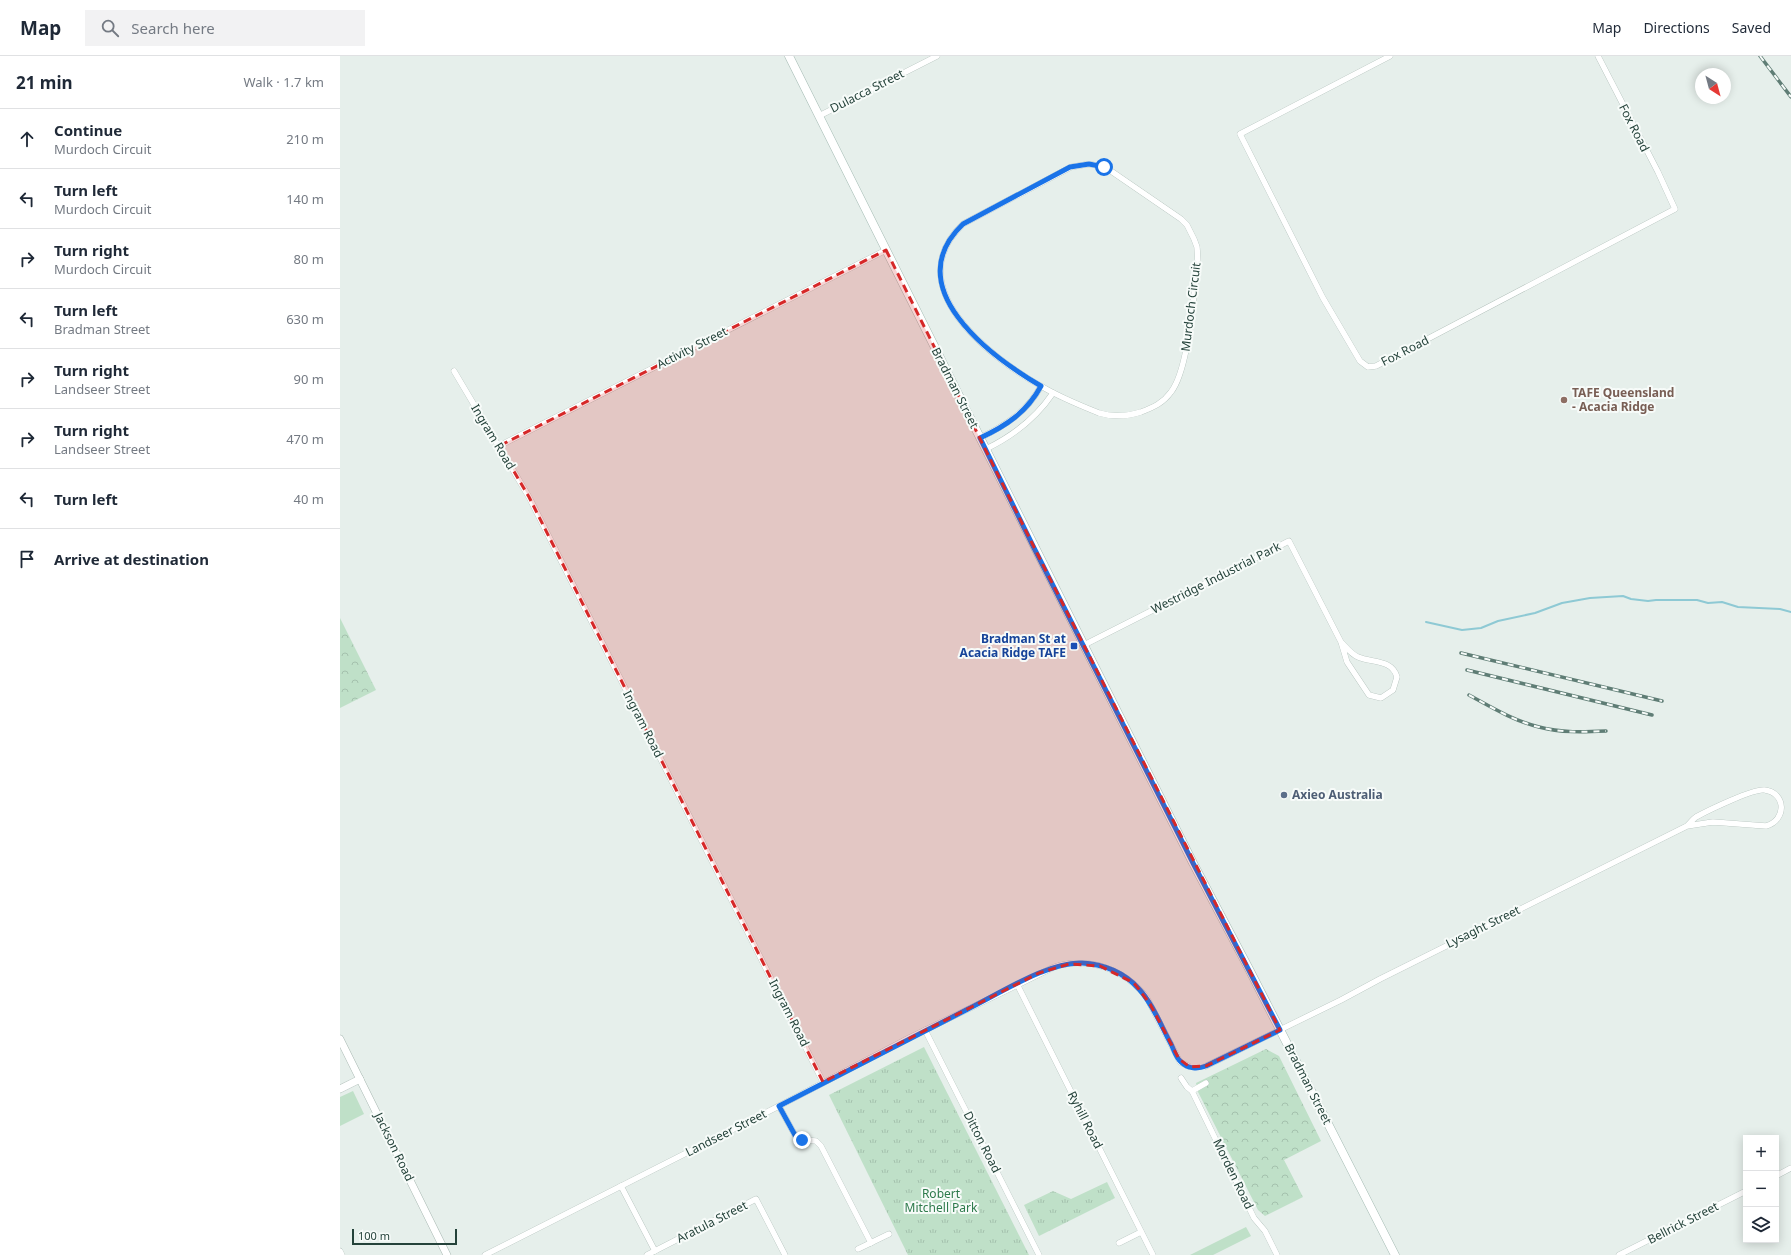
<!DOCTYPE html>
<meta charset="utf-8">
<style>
:root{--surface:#fff;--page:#f2f2f3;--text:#1f2937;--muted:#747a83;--line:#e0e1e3}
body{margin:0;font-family:"Noto Sans",sans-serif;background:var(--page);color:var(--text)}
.controls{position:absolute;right:12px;bottom:12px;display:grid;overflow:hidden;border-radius:0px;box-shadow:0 2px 10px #0003}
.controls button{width:36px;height:36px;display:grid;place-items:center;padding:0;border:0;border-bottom:1px solid var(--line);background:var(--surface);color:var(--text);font:20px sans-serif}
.compass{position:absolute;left:1355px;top:12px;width:36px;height:36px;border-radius:50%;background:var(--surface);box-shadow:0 2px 10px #0003;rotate:144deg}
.scale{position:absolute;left:12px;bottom:10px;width:105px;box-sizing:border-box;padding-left:4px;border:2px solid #24423a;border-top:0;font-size:11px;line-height:14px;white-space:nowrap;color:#24423a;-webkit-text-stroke:3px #f7fbf9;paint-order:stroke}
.stop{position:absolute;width:12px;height:12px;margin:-9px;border:3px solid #1a73e8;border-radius:50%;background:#fff}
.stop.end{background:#1a73e8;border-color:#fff;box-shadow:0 1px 4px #0008}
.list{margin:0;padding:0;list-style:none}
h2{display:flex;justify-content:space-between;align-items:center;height:52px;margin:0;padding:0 16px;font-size:17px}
h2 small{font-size:13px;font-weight:400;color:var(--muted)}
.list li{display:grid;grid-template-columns:26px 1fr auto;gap:12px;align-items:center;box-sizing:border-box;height:60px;padding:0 16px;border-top:1px solid var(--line)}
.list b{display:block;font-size:15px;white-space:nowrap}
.list p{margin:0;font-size:13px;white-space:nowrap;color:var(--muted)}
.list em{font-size:13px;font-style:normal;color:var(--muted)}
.icon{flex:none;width:22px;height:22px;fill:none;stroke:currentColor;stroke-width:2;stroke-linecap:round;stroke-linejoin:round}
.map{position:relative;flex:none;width:1451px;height:1199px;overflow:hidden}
header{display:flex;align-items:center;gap:24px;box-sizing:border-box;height:56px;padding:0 20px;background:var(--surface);border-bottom:1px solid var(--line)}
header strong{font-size:19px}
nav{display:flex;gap:22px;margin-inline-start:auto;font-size:14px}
.search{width:280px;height:36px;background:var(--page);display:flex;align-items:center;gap:10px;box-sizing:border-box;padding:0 14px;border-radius:0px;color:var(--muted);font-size:15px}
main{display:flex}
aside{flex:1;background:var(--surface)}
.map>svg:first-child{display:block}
.grass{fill:#bfe0c8}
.forest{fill:url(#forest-crowns)}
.park{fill:url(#park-tufts)}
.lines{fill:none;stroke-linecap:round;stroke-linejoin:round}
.stream{stroke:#8ec9d4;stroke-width:2}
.minor-casing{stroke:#a8b8b2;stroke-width:6}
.tertiary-casing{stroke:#a8b8b2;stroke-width:8}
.secondary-casing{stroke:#a4bbb3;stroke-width:9}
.minor{stroke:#fff;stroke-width:5.5}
.tertiary{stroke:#fff;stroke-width:7}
.secondary{stroke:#fff;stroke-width:8}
.rail-casing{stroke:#5f7d75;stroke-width:3.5}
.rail{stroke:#f7fbf9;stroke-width:2;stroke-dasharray:6;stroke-linecap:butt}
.route{stroke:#1a73e8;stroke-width:5}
.marked{fill:#d62828;fill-opacity:0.2;stroke:#d62828;stroke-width:3;stroke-dasharray:8 5;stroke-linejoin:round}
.education-dot{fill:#8d6e63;stroke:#f7fbf9;stroke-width:1.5}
.transit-dot{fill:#1a4fb4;stroke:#f7fbf9;stroke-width:1.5}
.service-dot{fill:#5c6f8a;stroke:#f7fbf9;stroke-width:1.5}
.labels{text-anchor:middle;stroke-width:4;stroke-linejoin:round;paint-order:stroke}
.street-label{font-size:12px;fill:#24423a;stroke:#f7fbf9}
.education-label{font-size:12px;font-weight:bold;fill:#785e54;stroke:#f7fbf9;text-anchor:start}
.transit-label{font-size:12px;font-weight:bold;fill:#164399;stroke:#f7fbf9;text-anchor:end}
.service-label{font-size:12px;font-weight:bold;fill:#4e5e75;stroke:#f7fbf9;text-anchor:start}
.park-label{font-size:12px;fill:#2d7a4b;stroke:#f7fbf9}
</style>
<header>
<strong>Map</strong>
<div class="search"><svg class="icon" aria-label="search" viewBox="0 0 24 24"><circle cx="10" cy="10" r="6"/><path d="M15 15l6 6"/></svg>Search here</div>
<nav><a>Map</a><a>Directions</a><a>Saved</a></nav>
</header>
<main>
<aside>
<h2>21 min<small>Walk · 1.7 km</small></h2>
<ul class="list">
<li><svg class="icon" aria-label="ahead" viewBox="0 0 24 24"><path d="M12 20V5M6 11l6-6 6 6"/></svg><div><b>Continue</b><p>Murdoch Circuit</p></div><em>210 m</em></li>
<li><svg class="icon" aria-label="left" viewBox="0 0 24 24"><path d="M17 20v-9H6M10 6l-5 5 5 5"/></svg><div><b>Turn left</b><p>Murdoch Circuit</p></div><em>140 m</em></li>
<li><svg class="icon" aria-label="right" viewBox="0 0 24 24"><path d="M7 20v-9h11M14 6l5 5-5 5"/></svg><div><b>Turn right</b><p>Murdoch Circuit</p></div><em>80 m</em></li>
<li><svg class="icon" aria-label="left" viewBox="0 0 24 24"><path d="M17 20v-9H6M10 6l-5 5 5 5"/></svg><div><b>Turn left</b><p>Bradman Street</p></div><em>630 m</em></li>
<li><svg class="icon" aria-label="right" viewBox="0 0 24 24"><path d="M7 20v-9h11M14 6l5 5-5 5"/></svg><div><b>Turn right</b><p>Landseer Street</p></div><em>90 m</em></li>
<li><svg class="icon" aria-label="right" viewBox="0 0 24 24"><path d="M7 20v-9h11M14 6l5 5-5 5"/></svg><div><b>Turn right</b><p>Landseer Street</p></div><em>470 m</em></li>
<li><svg class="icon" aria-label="left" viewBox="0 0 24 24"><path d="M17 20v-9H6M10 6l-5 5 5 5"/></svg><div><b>Turn left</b></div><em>40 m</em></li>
<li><svg class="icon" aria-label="arrive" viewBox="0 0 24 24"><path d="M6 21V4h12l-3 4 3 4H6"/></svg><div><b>Arrive at destination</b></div></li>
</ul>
</aside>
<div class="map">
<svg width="1451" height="1199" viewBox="0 0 1451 1199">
<defs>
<pattern id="forest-crowns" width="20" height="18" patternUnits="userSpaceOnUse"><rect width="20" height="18" fill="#bfe0c8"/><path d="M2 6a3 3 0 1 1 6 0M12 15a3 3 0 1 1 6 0" fill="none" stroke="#a4c1ad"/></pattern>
<pattern id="park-tufts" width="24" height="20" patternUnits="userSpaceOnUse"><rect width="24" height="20" fill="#bfe0c8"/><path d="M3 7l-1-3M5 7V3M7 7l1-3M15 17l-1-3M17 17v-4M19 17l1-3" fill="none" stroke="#a4c1ad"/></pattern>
</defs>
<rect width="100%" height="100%" fill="#e6efeb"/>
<g class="grass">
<path d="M13 1035 24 1058 0 1070V1041Z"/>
<path d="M906 1171 911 1180 873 1199H850Z"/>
</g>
<g class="forest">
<path d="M0 562 36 634 0 652Z"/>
<path d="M926 993 939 1000 981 1085 944 1104 963 1141 925 1160 918 1154 858 1036 856 1027Z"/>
</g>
<g class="park">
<path d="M584 991 689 1199H568L489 1039Z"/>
<path d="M767 1126 775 1142 699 1180 684 1149 713 1135 731 1143Z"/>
</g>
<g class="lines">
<path class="stream" d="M1086 566 1122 574 1141 572 1158 565 1195 557 1222 547 1250 542 1283 540 1291 543 1308 545 1316 544H1357L1368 547 1382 546 1398 551 1440 553 1451 556"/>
<defs>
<g id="minor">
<path d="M1050 0 900 78 983 242 1020 305 1028 311 1036 310 1335 153 1318 116 1258 0"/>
<path d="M479 60 597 0"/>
<path d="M749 108 764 111 771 115 841 163 847 169 854 183 857 191 858 207C853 239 849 313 831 336 823 347 814 351 801 356 788 360 772 361 759 357 739 349 719 341 701 330 649 301 558 230 623 168L731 111Z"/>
<path d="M114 315 189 441 483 1026"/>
<path d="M640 382C666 369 687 356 701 330"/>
<path d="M159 390 546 194"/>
<path d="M646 393C673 380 696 362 713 337"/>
<path d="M744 589 949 485 1001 586 1007 606 1029 639 1041 642 1053 634 1057 621C1052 603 1032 607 1018 601 1011 598 1006 591 1001 586"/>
<path d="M677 928 813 1199"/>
<path d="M585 974 699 1199"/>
<path d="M841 1022 847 1031 852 1035 914 1162 925 1175 937 1199"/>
<path d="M852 1035 866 1027"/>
<path d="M439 1050 456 1081 463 1084 476 1085 481 1090 531 1187"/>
<path d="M1436 1120 1451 1112"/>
<path d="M281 1130 315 1195"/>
<path d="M779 1187 801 1176"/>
<path d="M518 1193 549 1178"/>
<path d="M0 1195 2 1199"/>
<path d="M145 1199 439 1050 569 982 714 911C749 900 785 913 807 942L840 1006 850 1011H864L1001 944 1040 923 1347 770C1350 767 1353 763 1356 761 1367 755 1414 732 1425 734 1446 737 1447 764 1426 770L1373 766 1347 770"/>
<path d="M307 1199 416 1143 445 1199"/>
<path d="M1279 1199 1406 1135"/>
</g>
<g id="tertiary">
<path d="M0 983 107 1199"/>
<path d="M0 1033 20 1023"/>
</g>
<path id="secondary" d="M449 0 853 807 908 911 1055 1199"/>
</defs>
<use href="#minor" class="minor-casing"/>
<use href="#tertiary" class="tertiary-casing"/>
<use href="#secondary" class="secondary-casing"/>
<use href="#minor" class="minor"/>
<use href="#tertiary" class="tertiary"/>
<use href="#secondary" class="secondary"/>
<defs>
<g id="rail">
<path d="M1420 0 1451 41"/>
<path d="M1121 597 1322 645"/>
<path d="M1127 614 1312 659"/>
<path d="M1129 639C1151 651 1174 665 1199 671 1221 677 1244 676 1266 675"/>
</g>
</defs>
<use href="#rail" class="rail-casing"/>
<use href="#rail" class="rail"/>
</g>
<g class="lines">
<path class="route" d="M462 1084 456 1081 439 1050C502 1017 565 985 628 953 659 938 709 905 742 907 764 908 785 917 799 933 813 948 821 970 831 988 834 994 836 1002 841 1006 848 1013 858 1013 866 1010L940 974 853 807 693 490 640 382C666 370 687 356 701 330 650 300 557 231 623 168L730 111 749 108 764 111"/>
</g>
<path class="marked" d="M546 194 699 501 940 974 866 1010 850 1011 839 1003 810 948 794 927 760 910 729 908 699 917 483 1026 189 441 159 390Z"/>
<circle class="education-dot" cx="1224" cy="344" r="4"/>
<rect class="transit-dot" x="730" y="586" width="8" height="8" rx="2"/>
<circle class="service-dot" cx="944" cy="739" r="4"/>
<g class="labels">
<g class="street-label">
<text transform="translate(527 35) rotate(-27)" y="4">Dulacca Street</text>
<text transform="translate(1294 72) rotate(63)" y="4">Fox Road</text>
<text transform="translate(851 251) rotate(-83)" y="4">Murdoch Circuit</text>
<text transform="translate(352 292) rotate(-27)" y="4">Activity Street</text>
<text transform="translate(1065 295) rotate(-27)" y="4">Fox Road</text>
<text transform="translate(615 332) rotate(63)" y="4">Bradman Street</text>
<text transform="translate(153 381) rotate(59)" y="4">Ingram Road</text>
<text transform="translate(876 522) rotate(-27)" y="4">Westridge Industrial Park</text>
<text transform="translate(303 668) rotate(63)" y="4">Ingram Road</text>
<text transform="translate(1143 871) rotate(-26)" y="4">Lysaght Street</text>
<text transform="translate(449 957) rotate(63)" y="4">Ingram Road</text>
<text transform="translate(968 1028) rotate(63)" y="4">Bradman Street</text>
<text transform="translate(745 1064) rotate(63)" y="4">Ryhill Road</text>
<text transform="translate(386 1077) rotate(-27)" y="4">Landseer Street</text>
<text transform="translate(642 1086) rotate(63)" y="4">Ditton Road</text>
<text transform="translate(54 1091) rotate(64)" y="4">Jackson Road</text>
<text transform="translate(893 1118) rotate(64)" y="4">Morden Road</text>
<text transform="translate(372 1166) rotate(-27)" y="4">Aratula Street</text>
<text transform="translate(1343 1167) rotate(-27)" y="4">Bellrick Street</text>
</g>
<g class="education-label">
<text x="1232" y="341">TAFE Queensland<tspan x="1232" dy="14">- Acacia Ridge</tspan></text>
</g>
<g class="transit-label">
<text x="726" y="587">Bradman St at<tspan x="726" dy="14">Acacia Ridge TAFE</tspan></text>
</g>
<g class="service-label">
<text x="952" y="743">Axieo Australia</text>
</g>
<g class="park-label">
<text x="601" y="1142">Robert<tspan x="601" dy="14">Mitchell Park</tspan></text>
</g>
</g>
</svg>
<div class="controls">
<button>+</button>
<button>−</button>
<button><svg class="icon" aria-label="layers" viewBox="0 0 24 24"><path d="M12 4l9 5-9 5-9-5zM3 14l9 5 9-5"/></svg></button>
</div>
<svg class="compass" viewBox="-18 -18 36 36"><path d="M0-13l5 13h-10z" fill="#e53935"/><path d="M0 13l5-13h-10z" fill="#747a83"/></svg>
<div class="scale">100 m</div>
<div class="stop" style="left:764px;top:111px"></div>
<div class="stop end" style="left:462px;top:1084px"></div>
</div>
</main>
